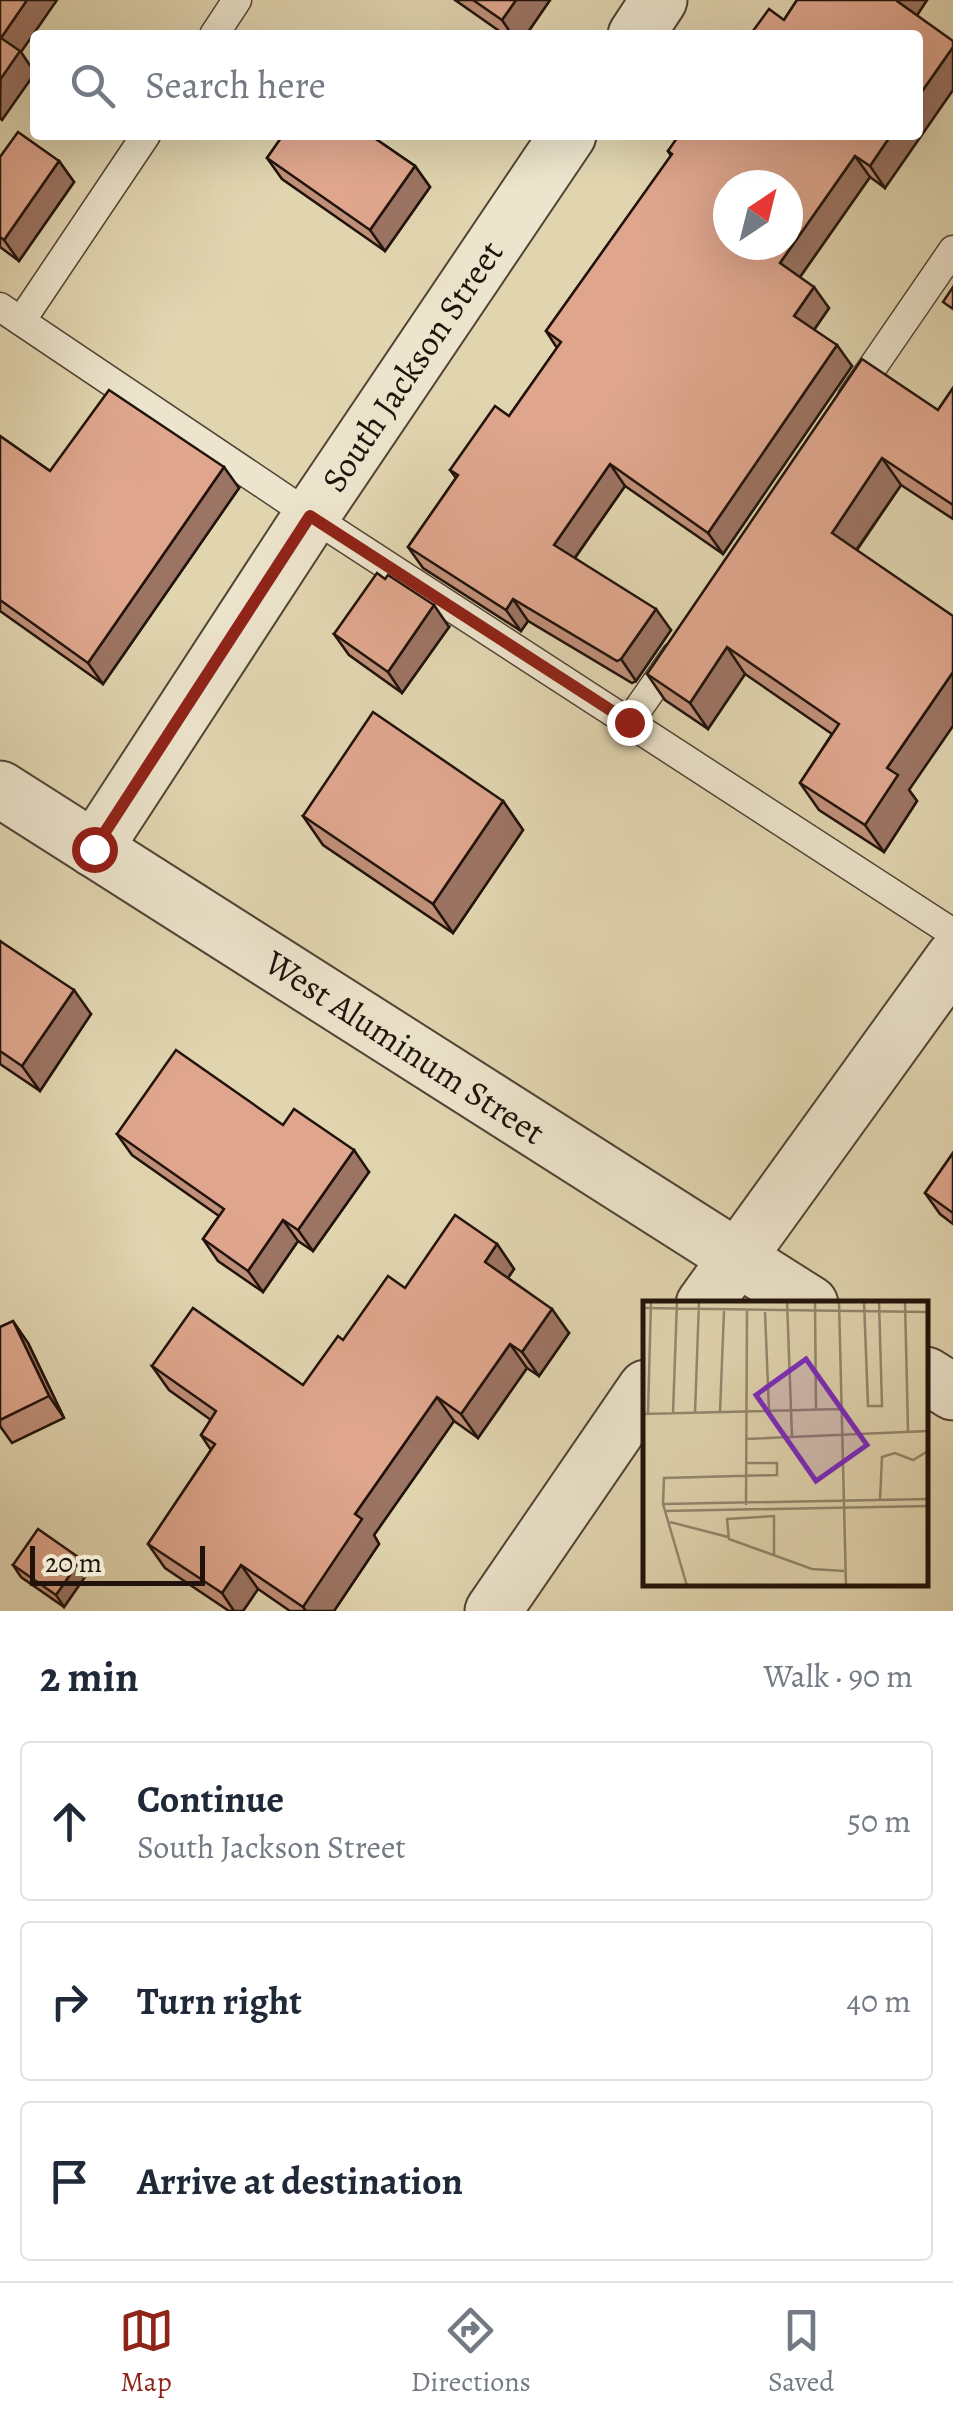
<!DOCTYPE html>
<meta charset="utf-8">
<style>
:root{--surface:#fff;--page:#f6f6f7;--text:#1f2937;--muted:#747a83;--line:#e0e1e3;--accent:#8f2418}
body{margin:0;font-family:Alegreya,serif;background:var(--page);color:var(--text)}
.compass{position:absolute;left:713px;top:170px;width:90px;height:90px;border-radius:50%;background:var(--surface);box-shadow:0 10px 40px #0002;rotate:35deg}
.scale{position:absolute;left:30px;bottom:25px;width:175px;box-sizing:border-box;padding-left:10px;border:5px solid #21130b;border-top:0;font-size:28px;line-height:35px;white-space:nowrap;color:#21130b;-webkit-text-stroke:8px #ece4cc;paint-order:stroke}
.stop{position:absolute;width:30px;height:30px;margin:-22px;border:8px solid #8f2418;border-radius:50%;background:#fff}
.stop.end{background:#8f2418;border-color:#fff;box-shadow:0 2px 10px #0008}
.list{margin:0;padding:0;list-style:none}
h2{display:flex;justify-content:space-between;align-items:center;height:130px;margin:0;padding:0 40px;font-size:42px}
h2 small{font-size:32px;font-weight:400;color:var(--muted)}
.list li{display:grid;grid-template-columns:65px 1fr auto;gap:30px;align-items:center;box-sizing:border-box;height:160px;margin:0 20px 20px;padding:0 20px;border:2px solid var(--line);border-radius:10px}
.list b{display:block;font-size:38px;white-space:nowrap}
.list p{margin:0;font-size:32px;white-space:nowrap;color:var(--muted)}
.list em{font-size:32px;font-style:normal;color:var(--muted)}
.icon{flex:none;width:55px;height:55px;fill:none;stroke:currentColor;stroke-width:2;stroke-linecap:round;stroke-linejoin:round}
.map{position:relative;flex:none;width:953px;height:1611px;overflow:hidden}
.search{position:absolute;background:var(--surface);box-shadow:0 10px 40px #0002;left:30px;right:30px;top:30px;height:110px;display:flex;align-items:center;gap:25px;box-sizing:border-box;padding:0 35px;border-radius:10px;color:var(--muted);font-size:38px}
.sheet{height:670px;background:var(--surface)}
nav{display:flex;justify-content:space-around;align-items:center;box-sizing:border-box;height:140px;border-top:2px solid var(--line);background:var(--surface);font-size:28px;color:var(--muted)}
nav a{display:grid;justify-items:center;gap:5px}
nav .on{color:var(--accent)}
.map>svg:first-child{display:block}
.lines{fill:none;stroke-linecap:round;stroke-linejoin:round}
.lane-casing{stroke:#514434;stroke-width:31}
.street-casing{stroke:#514434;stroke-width:59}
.lane{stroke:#ece4cc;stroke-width:28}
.street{stroke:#ece4cc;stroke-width:55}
.wall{fill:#c08f79;stroke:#21130b;stroke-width:2.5}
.shaded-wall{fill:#9c7463;stroke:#21130b;stroke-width:2.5}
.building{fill:#dfa68d;stroke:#21130b;stroke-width:2.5;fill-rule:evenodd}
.route{stroke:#8f2418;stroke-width:12}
.labels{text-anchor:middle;stroke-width:10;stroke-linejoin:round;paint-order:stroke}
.street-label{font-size:35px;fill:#21130b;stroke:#ece4cc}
.inset-road{fill:none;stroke:#94876e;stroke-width:2.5}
.view{fill:#7b2cbf;fill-opacity:0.15;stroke:#7b2cbf;stroke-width:5}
.inset-edge{fill:none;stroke:#21130b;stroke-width:5}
</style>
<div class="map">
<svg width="953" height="1611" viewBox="0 0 953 1611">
<rect width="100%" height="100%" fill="#e1d5b0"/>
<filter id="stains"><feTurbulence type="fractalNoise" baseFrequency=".002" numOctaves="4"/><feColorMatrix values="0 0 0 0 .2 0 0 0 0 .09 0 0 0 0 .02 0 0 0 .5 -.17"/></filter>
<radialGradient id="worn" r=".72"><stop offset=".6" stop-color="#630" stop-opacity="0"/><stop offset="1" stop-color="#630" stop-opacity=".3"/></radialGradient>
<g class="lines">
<defs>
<g id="lane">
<path d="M214 35 237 0"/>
<path d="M0 307 311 516 953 933"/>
<path d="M21 321 146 135"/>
<path d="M852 397 953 250"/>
<path d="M629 722 675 656"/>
</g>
<g id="street">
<path d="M636 35 659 0"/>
<path d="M0 789 810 1304"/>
<path d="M94 849 311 516 568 135"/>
<path d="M704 1304 953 959"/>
<path d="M926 1375 953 1392"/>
<path d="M493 1611 646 1388"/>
</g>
</defs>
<use href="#lane" class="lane-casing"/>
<use href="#street" class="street-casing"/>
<use href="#lane" class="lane"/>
<use href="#street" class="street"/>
</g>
<g class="wall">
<path d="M455 0H550L526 35H505Z"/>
<path d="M797 0H927L917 15 885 188 870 177 800 277 829 308 814 330 852 366 723 554 625 486 575 558 671 630 636 681 632 683 528 621 521 631 423 568 408 547 456 478 450 470 509 416 557 348 546 331 671 156 668 151 784 20Z"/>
<path d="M277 135H370L415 166 430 187 385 251 282 179 267 158 280 140Z"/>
<path d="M0 157 59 161 74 182 19 261 0 247Z"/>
<path d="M953 388V519L901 485 857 550 909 790 917 801 884 852 819 810 800 783 832 734 745 674 708 729 665 700 647 674 938 410Z"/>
<path d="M0 436 50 471 239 488 103 684 0 611Z"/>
<path d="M449 627 402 693 349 655 334 634Z"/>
<path d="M503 801 523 830 453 933 323 845 303 816Z"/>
<path d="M0 941 91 1014 40 1091 0 1064Z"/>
<path d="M283 1125 369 1172 313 1251 298 1241 263 1292 218 1261 203 1239 219 1216 132 1155 117 1134Z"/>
<path d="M953 1153V1224L940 1214 925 1193Z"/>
<path d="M497 1244 514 1269 508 1278 569 1333 539 1376 527 1368 478 1438 454 1421 374 1535 379 1544 334 1611H290L258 1589 243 1611H229L165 1568 148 1544 211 1450 201 1435 211 1420 169 1390 152 1366 303 1385 343 1340 405 1288Z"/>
<path d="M0 1327 28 1343 64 1418 12 1443 0 1426Z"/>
<path d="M81 1559 89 1571 64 1607 21 1577 13 1565Z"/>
</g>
<g class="shaded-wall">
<path d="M27 0H57L21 52 35 73 2 120 0 118 1 38Z"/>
<path d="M516 0H550L526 35H512L502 20Z"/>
<path d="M897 0H927L912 23 897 1Z"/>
<path d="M953 47V90L885 188 870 166 891 135H918V97Z"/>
<path d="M855 156 870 177 795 284 780 263Z"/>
<path d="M59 161 74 182 19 261 4 240Z"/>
<path d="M415 166 430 187 385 251 370 230Z"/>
<path d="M814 287 829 308 809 337 794 316Z"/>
<path d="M837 345 852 366 723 554 708 533Z"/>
<path d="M882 458 901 485 850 559 832 533Z"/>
<path d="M610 464 625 486 569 566 554 545Z"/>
<path d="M224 467 239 488 103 684 88 663Z"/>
<path d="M513 599 528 621 521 631 506 610Z"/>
<path d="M434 605 449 627 402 693 388 672Z"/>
<path d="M656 609 671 630 636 681 621 659Z"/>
<path d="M727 647 745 674 708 729 690 703Z"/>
<path d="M953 672V726L909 790 917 801 884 852 865 825 887 768Z"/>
<path d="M503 801 523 830 453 933 433 904Z"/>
<path d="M74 990 91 1014 40 1091 22 1066Z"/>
<path d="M354 1150 369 1172 313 1251 298 1230Z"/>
<path d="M283 1220 298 1241 263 1292 248 1271Z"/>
<path d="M497 1244 514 1269 502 1286 485 1262Z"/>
<path d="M552 1309 569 1333 539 1376 522 1352Z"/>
<path d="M13 1321 28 1343 64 1418 49 1396Z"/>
<path d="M510 1344 527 1368 478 1438 461 1414Z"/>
<path d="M437 1397 454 1421 374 1535 379 1544 334 1611H306L303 1607 355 1514Z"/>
<path d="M81 1559 89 1571 64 1607 56 1595Z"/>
<path d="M241 1565 258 1589 243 1611H234L222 1593Z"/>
</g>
<g class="building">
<path d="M0 0H27L1 38 20 51 0 80Z"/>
<path d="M473 0H516L502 20Z"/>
<path d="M797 0H897V1L953 41V47L918 97V35H750L769 9 784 20Z"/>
<path d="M18 132 59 161 4 240 0 237V157Z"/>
<path d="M283 135H370L415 166 370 230 267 158Z"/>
<path d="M679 135H891L870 166 855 156 780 263 814 287 794 316 837 345 708 533 610 464 554 545 656 609 621 659 617 661 513 599 506 610 408 547 458 475 450 470 495 406 509 416 561 342 546 331 672 154 668 151ZM728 185H788V245H728Z"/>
<path d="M953 287V309L943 302Z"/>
<path d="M862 359 938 410 953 388V505L882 458 832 533 953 616V672L887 768 898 775 865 825 800 783 839 724 727 647 690 703 647 674Z"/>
<path d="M109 390 224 467 88 663 0 600V436L50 471Z"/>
<path d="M377 573 385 579 388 575 434 605 388 672 334 634Z"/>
<path d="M373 712 503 801 433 904 303 816Z"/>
<path d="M0 941 74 990 22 1066 0 1051Z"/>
<path d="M176 1050 283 1125 294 1109 354 1150 298 1230 283 1220 248 1271 203 1239 224 1209 117 1134Z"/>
<path d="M953 1153V1213L925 1193Z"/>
<path d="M455 1215 497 1244 485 1262 552 1309 522 1352 510 1344 461 1414 437 1397 355 1514 362 1519 303 1607 241 1565 222 1593 148 1544 215 1444 201 1435 216 1411 152 1366 193 1308 303 1385 338 1336 343 1340 388 1276 405 1288Z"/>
<path d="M13 1321 49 1396 0 1420V1327Z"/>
<path d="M38 1529 81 1559 56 1595 13 1565Z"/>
</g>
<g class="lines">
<path class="route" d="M94 849 310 516 629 722"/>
</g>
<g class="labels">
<g class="street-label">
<text transform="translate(412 366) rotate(-56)" y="12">South Jackson Street</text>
<text transform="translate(405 1047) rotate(33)" y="12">West Aluminum Street</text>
</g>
</g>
<g transform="translate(643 1301)">
<rect width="285" height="285" fill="#e1d5b0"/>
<path class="inset-road" d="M144 0 149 136M172 0 173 109M196 0 203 285M221 0 225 105H239L236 0M262 0 265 130M0 7 285 11M122 11 126 110M77 111 81 10M30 112 34 0M52 112 56 0M0 113 199 108M5 113 8 0M102 138 285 130M237 199 239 156 252 152 270 159 285 150M20 203 285 198M103 204 104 10M22 210 285 205M131 214V253M131 215 84 218 86 238 169 268 201 270M27 221 85 236M44 285 20 203 21 177 134 174V162H102"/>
<path class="view" d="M163 58 224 144 173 180 113 94Z"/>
<rect width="285" height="285" class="inset-edge"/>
</g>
<rect width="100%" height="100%" filter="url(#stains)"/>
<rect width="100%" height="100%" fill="url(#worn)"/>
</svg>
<svg class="compass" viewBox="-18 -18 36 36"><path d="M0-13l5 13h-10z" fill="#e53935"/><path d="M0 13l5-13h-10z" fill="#747a83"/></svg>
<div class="scale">20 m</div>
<div class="stop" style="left:94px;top:849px"></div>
<div class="stop end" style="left:629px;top:722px"></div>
<div class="search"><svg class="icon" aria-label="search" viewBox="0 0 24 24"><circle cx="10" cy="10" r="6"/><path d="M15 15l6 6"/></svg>Search here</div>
</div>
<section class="sheet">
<h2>2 min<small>Walk · 90 m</small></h2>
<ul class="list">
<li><svg class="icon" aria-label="ahead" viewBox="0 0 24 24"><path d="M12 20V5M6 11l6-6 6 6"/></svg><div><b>Continue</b><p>South Jackson Street</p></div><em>50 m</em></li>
<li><svg class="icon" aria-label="right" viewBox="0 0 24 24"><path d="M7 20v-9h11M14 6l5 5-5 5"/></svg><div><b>Turn right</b></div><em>40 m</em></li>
<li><svg class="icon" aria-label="arrive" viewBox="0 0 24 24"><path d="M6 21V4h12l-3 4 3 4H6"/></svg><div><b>Arrive at destination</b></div></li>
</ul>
</section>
<nav>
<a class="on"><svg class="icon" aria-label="map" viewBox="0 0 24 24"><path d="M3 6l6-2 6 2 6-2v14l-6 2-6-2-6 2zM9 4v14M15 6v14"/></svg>Map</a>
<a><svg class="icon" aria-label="directions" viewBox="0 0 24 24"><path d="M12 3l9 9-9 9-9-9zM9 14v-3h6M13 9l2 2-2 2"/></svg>Directions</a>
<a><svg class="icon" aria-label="saved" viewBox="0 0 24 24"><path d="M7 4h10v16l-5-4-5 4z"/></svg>Saved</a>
</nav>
